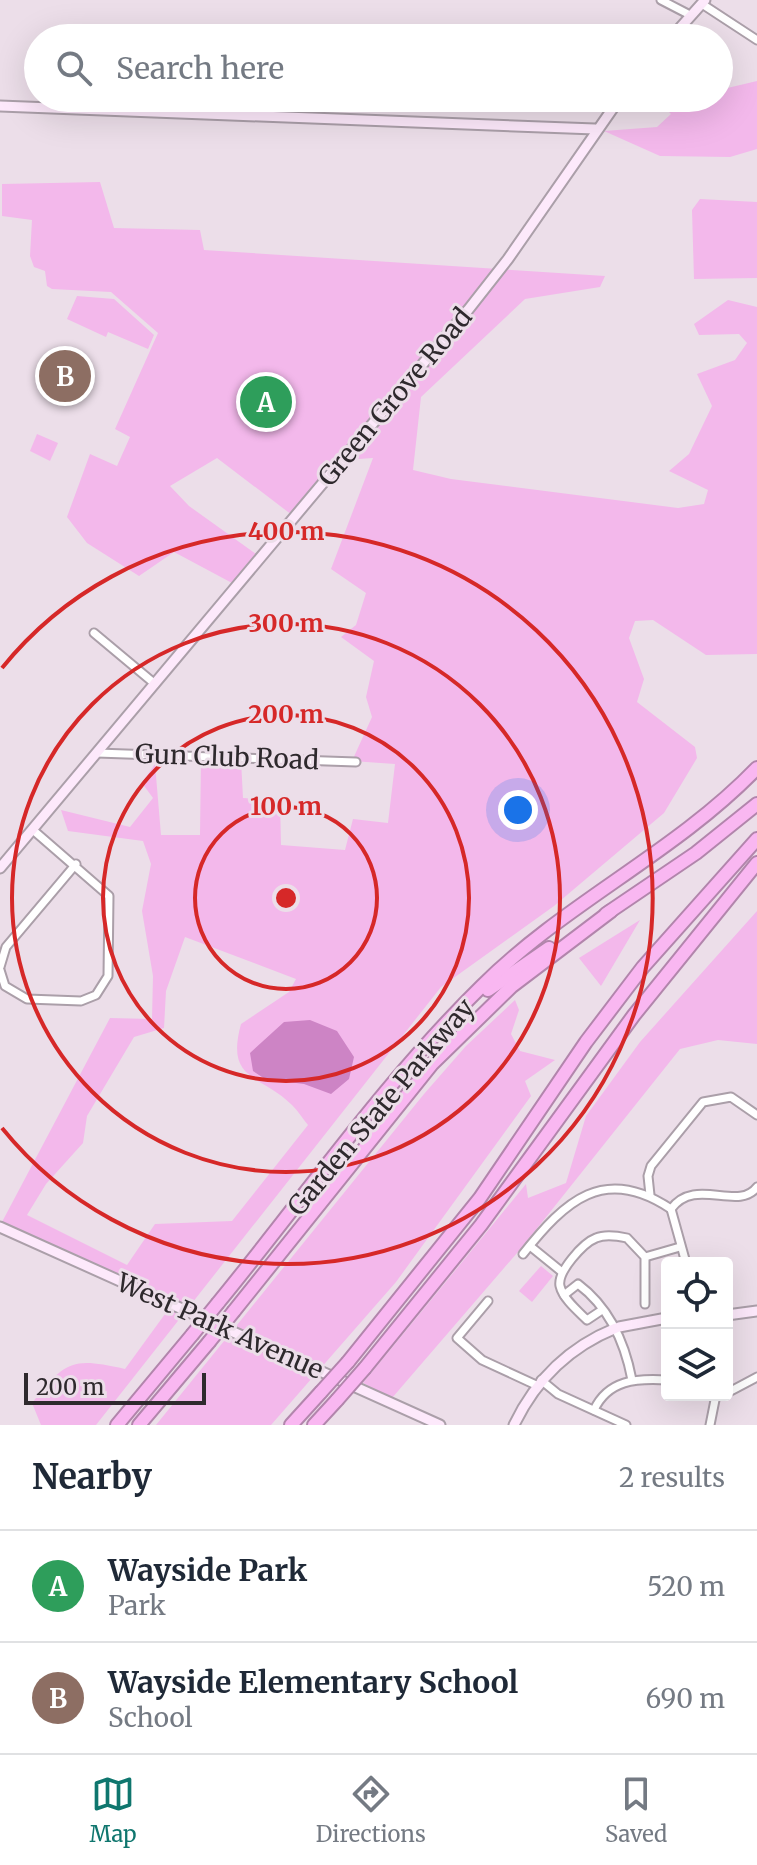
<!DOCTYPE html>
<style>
:root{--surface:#fff;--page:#f2f2f3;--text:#1f2937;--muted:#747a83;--line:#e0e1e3;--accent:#0f766e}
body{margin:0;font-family:Merriweather,serif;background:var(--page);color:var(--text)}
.controls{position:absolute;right:24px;bottom:24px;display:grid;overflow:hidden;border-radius:8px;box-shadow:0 8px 32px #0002}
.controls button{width:72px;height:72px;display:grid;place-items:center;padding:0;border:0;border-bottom:2px solid var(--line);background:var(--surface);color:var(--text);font:40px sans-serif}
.scale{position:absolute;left:24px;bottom:20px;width:182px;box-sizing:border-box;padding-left:8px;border:4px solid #2e292d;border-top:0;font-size:22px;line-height:28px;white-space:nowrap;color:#2e292d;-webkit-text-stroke:6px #ecdee9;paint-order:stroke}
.you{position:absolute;left:518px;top:810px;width:28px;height:28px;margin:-20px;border:6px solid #fff;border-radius:50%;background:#1a73e8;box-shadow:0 0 0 12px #1a73e833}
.badge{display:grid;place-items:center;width:52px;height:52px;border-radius:50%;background:var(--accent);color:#fff;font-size:26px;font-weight:700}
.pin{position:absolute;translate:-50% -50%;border:4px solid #fff;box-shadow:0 2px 8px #0006}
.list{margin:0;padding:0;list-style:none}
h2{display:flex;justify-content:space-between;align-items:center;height:104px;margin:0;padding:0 32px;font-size:34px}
h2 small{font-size:26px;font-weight:400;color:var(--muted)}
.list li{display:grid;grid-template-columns:52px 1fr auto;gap:24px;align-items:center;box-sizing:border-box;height:112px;padding:0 32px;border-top:2px solid var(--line)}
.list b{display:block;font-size:30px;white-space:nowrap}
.list p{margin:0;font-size:26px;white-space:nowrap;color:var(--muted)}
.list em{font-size:26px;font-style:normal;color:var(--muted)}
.icon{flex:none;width:44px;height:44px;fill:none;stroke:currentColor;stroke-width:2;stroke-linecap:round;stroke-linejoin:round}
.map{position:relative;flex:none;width:757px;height:1425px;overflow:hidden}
.search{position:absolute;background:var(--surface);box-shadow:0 8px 32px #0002;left:24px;right:24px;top:24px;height:88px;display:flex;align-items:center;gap:20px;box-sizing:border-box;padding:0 28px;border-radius:44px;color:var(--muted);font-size:30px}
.sheet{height:328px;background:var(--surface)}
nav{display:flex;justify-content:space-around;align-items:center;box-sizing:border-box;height:112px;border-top:2px solid var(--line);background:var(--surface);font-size:22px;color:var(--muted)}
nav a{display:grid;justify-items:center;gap:4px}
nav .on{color:var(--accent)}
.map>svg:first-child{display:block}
.green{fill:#f3b8eb;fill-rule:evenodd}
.water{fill:#cd84c5}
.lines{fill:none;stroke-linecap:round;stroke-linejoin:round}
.street-casing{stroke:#ab9fa9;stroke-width:11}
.secondary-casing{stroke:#ab9fa9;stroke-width:13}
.highway-casing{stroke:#b285ac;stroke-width:16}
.street{stroke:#fff;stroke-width:7}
.secondary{stroke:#fde9fb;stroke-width:9}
.highway{stroke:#f9b7f1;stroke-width:12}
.highway-bridge-casing{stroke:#b285ac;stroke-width:16;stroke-linecap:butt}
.highway-bridge{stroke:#f9b7f1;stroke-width:12}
.ring{fill:none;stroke:#d62828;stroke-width:4}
.labels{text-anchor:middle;stroke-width:6;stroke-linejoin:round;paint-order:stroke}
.street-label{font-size:26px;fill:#2e292d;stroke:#ecdee9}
.centre{fill:#d62828;stroke:#ecdee9;stroke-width:4}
.ring-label{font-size:24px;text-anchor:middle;font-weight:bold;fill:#d62828;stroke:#ecdee9;stroke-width:6;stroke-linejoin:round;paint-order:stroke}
</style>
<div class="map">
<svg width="757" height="1425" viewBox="0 0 757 1425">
<rect width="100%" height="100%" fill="#ecdee9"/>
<g class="green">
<path d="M757 81V149L730 157 660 156 604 131 657 127 671 114 655 98H719V90Z"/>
<path d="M100 182 114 228 200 230 204 250 605 276 600 287 525 299 421 397 413 470 451 479 678 508 704 504 708 490 669 471 689 454 712 406 697 374 735 360 747 343 739 334 699 335 694 324 728 300 757 307V654L706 655 653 620 635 621 629 638 644 679 637 702 695 747 697 758 664 813 554 906 441 987 96 1425H41L32 1403C66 1361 71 1357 125 1369L173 1303 2 1222 110 1018 152 1019 153 976 142 911 151 864 143 841 68 831 61 810 130 827 153 798 142 783 155 764 161 835H200L201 759 241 760 243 798 280 800 281 845 345 850 353 819 388 823 395 764 352 761 372 717 366 697 374 661 341 637 356 625 366 593 331 569 373 458 344 460 292 515 217 458 170 486 189 506 256 554 232 583 174 552 139 576 87 543 67 517 90 454 117 466 130 437 115 429 158 333 111 292 52 289 47 286 45 271 34 267 30 256 32 220 2 216V184ZM185 937 296 979 289 992 241 1024C225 1082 261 1074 292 1105 298 1111 303 1119 308 1125L232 1221 155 1224 127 1265 27 1215 46 1184 83 1143 87 1116 134 1037 164 1028 166 991Z"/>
<path d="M700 199 757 202V278L694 279 692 210Z"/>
<path d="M77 296 114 299 154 335 148 349 108 332 106 337 67 319Z"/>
<path d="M37 434 58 443 50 461 30 451Z"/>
<path d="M757 911V1044L718 1040 680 1049 523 1246 392 1398 363 1383 526 1184 528 1198 566 1183 586 1116 640 1042Z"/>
<path d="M640 920 601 986 579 958Z"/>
<path d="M515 1000 519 1010 511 1034 520 1051 555 1060 525 1081 531 1096 396 1282 271 1425H156L424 1094 466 1046Z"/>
<path d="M541 1266 553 1276 532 1302 519 1291Z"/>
</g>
<path class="water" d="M310 1020 337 1031 354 1057 349 1079 331 1094 304 1084 265 1079 253 1071 250 1053 284 1022Z"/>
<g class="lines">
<defs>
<g id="street">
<path d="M661 0 690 15"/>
<path d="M702 4 757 40"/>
<path d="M94 633 155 684"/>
<path d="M97 753 356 762"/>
<path d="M0 967 6 947 76 864"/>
<path d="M0 970 5 986 27 999 81 1001 96 995 108 976 109 896 33 830"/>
<path d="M650 1195 648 1176 651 1166 703 1102 731 1097 757 1115"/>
<path d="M671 1209C695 1176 738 1212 757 1187"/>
<path d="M671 1209 686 1263"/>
<path d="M530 1246 562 1272"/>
<path d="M523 1254C565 1201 604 1164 671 1209"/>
<path d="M645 1257 680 1247"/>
<path d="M564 1295 578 1284C610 1308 625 1343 632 1380"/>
<path d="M488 1301 457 1338 482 1360 536 1385"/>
<path d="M602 1310 587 1320C579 1312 563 1299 560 1286 557 1272 583 1243 596 1238 605 1234 618 1236 627 1238L645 1257V1304"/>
<path d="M541 1380 558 1394 626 1425"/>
<path d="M727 1393 757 1377"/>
<path d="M594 1410C608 1380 636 1378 667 1380"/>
<path d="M710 1425 715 1400 711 1395"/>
</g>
<g id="secondary">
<path d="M671 38 705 0"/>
<path d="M0 106 595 129"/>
<path d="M0 868 468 310 508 259 620 98"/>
<path d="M0 1227 440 1425"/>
<path d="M727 1315 757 1311"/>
<path d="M619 1327 667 1318"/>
<path d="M514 1425C536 1379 569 1347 616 1328"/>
</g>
<g id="highway">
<path d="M606 914 696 853 757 804"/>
<path d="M488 990 549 948"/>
<path d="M218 1303C305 1197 384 1082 482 986 565 903 675 853 757 768"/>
<path d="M234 1311 432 1064 512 986 611 911"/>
<path d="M348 1362 480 1198 586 1042 643 967 757 839"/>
<path d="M365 1368 481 1225 634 1015 757 863"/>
<path d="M117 1425 192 1335"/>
<path d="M139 1425 209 1342"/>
<path d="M291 1425 321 1392"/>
<path d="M314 1425 337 1400"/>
</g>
</defs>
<use href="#street" class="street-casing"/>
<use href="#secondary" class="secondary-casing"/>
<use href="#highway" class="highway-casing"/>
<use href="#street" class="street"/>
<use href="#secondary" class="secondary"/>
<use href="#highway" class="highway"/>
<defs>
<g id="highway-bridge">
<path d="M192 1335 218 1303"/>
<path d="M209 1342 234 1311"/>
<path d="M321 1392 348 1362"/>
<path d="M337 1400 365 1368"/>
</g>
</defs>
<use href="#highway-bridge" class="highway-bridge-casing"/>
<use href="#highway-bridge" class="highway-bridge"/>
</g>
<g class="ring">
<circle cx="286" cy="898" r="91"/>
<circle cx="286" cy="898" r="183"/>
<circle cx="286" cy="898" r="274"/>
<path d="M2 668A366 366 0 1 1 2 1128"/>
</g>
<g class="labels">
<g class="street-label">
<text transform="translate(395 397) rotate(-50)" y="9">Green Grove Road</text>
<text transform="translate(227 757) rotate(2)" y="9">Gun Club Road</text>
<text transform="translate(381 1107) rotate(-50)" y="9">Garden State Parkway</text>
<text transform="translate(220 1326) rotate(24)" y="9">West Park Avenue</text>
</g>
</g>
<circle cx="286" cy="898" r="12" class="centre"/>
<g class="ring-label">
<text x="286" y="540">400 m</text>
<text x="286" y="632">300 m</text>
<text x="286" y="723">200 m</text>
<text x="286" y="815">100 m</text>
</g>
</svg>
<div class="controls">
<button><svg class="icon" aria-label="locate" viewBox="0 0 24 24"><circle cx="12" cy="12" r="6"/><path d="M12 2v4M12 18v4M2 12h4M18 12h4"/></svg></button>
<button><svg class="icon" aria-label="layers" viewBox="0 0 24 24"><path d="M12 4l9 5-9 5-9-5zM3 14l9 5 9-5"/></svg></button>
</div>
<div class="scale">200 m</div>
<div class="you"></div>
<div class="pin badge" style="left:266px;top:402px;background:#2e9e5b">A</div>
<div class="pin badge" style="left:65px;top:376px;background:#8d6e63">B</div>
<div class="search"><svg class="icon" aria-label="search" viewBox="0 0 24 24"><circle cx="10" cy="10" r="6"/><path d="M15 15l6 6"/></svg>Search here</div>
</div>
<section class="sheet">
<h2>Nearby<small>2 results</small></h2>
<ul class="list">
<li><span class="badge" style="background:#2e9e5b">A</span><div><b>Wayside Park</b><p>Park</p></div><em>520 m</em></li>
<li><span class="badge" style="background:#8d6e63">B</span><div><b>Wayside Elementary School</b><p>School</p></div><em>690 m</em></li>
</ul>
</section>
<nav>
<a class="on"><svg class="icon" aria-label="map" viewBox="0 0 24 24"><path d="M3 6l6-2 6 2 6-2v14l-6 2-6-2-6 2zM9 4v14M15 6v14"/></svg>Map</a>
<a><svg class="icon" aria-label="directions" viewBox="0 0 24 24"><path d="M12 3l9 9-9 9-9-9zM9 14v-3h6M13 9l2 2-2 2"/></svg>Directions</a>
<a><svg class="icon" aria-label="saved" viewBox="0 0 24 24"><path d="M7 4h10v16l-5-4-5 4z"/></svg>Saved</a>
</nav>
